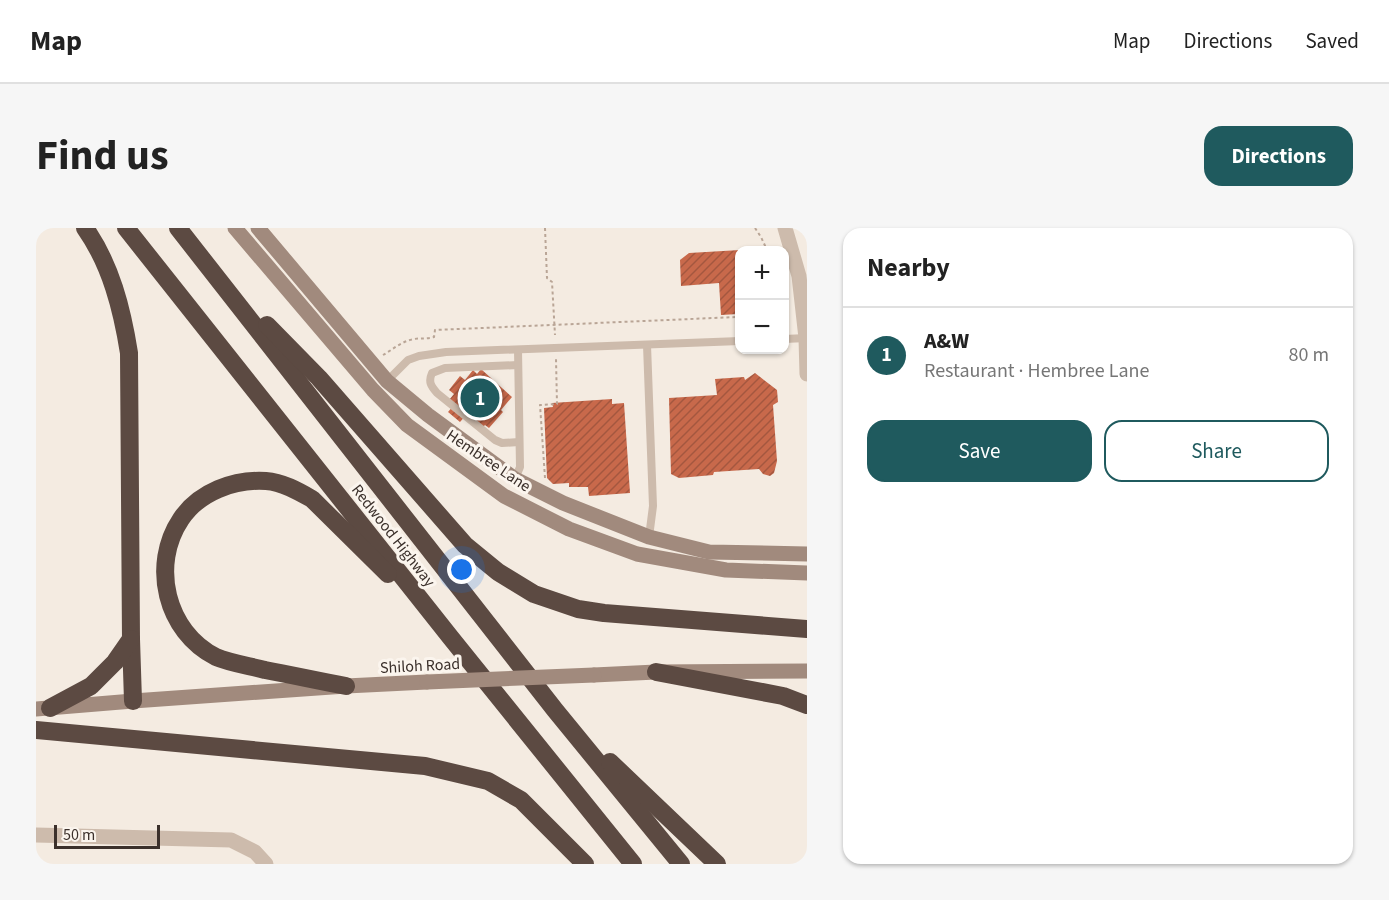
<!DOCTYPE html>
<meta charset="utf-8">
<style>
:root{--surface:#fff;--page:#f6f6f6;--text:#222;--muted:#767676;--line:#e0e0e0;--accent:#1f5a5e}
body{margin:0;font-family:"Source Sans 3",sans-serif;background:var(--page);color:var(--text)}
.controls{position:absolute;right:18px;top:18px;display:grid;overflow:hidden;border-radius:12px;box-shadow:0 2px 4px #0004}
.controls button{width:54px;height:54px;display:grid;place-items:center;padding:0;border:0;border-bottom:2px solid var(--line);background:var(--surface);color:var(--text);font:30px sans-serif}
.scale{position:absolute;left:18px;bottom:15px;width:106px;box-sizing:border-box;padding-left:6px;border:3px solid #3b302b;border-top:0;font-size:16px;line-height:21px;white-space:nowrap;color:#3b302b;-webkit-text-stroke:4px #fbf5ee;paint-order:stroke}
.you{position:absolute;left:426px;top:342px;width:21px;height:21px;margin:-15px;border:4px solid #fff;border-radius:50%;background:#1a73e8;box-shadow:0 0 0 9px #1a73e833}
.badge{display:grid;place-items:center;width:39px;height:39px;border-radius:50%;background:var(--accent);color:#fff;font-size:20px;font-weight:700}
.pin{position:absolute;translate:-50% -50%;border:3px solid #fff;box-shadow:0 2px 6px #0006}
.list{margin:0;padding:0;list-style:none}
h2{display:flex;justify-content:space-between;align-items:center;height:78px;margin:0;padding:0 24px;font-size:26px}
h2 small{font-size:20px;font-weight:400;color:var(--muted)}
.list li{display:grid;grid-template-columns:39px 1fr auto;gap:18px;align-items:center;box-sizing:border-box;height:96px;padding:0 24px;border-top:2px solid var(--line)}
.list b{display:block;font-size:22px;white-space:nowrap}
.list p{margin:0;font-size:20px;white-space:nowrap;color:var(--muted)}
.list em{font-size:20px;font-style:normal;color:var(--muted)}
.actions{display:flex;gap:12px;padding:18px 24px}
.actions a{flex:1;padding:14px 0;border:2px solid var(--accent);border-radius:18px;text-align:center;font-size:21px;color:var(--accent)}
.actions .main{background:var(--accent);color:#fff}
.map{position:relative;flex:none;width:771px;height:636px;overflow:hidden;border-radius:18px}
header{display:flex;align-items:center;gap:36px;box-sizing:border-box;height:84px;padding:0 30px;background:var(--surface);border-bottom:2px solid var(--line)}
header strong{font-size:28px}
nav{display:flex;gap:33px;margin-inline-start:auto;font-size:21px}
.intro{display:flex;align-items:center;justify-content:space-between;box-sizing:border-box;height:144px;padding:0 36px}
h1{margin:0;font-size:42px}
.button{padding:15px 27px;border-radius:18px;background:var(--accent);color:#fff;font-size:21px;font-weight:700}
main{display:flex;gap:36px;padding:0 36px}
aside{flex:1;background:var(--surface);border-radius:18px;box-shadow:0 2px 4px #0004}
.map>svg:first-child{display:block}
.building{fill:url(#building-hatch)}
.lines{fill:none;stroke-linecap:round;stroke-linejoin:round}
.path{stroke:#b9a596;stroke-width:2;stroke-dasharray:3 3;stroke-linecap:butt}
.lane{stroke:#cdbbac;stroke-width:8}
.street{stroke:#cdbbac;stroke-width:15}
.secondary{stroke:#a18a7d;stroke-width:15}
.highway{stroke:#5c4a42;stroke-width:18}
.secondary-bridge{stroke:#a18a7d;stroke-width:15}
.labels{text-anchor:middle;stroke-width:6;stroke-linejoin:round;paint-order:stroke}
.street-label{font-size:16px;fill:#3b302b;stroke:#fbf5ee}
</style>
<header>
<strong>Map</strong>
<nav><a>Map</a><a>Directions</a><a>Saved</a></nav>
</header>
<div class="intro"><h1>Find us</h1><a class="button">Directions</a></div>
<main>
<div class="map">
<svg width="771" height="636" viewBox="0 0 771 636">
<defs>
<pattern id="building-hatch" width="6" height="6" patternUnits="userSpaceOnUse" patternTransform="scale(1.5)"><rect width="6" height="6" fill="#c8694b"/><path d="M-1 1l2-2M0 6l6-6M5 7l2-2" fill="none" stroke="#a4573f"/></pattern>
</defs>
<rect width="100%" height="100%" fill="#f4ebe1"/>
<g class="building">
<path d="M704 22V65L701 66 702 86 685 87 683 55 645 58 644 32 653 25Z"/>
<path d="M445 141 476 169 465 182 467 184 453 200 449 197 446 200 431 186 424 194 412 184 418 177 413 172 418 166 413 162 424 148 429 152 437 142 441 146Z"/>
<path d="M719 145 741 162 742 174 737 177 741 233 738 245 734 248 727 246 723 241 678 244 677 247 643 250 635 246 633 170 681 167 679 151 708 149 709 152Z"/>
<path d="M576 171V176L588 175 594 265 553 268 552 259H533V255L517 256 511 250 508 180 517 179 516 175Z"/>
</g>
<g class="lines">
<g class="path">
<path d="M509 0 511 50 516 54 519 107"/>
<path d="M719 0 725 9 731 22"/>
<path d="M347 127C356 122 366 113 378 111 385 110 391 111 398 109L399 102 701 89V97L704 98"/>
<path d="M509 250 504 177 521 176 520 131"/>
</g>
<g class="lane">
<path d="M748 111 771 110"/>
<path d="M611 117 617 278 613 309"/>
<path d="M482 137 409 140 396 145C392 154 395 158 401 165L459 212 466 215 483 214"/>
<path d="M351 153 372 132 383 128 410 124 704 113"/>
<path d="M479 251 484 239 482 122"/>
</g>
<g class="street">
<path d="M749 0 763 48 770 110 771 146"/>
<path d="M0 607 195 612 219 624 230 636"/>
</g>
<g class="secondary">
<path d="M199 0 337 162 371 197 468 268 533 301 601 326 690 342 771 345"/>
<path d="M222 0 351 153 392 187 479 251 527 275 613 309 673 324 771 326"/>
<path d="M558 447 620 444 771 443"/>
<path d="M0 481 97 473 310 458 391 454"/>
</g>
<g class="highway">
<path d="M49 0C75 37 86 81 93 125L95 411 97 473"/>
<path d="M90 0 415 410 597 636"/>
<path d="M142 0 519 482 645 636"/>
<path d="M231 97 283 150 429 317 462 344 498 366 542 381 568 385 771 401"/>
<path d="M620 444 747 468 771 477"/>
<path d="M310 458C283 453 256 447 229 442 214 438 194 435 180 429 130 404 114 337 145 291 163 264 198 251 230 253 246 254 262 263 276 271L352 346"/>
<path d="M14 480 55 458 79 434 95 411"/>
<path d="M0 502 389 538 452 553 485 572 549 636"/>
<path d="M574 534 681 636"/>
</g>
<path class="secondary-bridge" d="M391 454 558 447"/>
</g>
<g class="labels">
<g class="street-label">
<text transform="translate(453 232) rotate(34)" y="6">Hembree Lane</text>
<text transform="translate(358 307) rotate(52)" y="6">Redwood Highway</text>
<text transform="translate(384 437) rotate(-3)" y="6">Shiloh Road</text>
</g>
</g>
</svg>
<div class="controls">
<button>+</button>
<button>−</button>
</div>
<div class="scale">50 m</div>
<div class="you"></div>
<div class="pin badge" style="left:444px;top:170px">1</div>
</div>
<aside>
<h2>Nearby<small></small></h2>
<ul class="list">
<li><span class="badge">1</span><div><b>A&amp;W</b><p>Restaurant · Hembree Lane</p></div><em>80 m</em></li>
</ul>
<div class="actions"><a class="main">Save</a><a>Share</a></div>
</aside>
</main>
